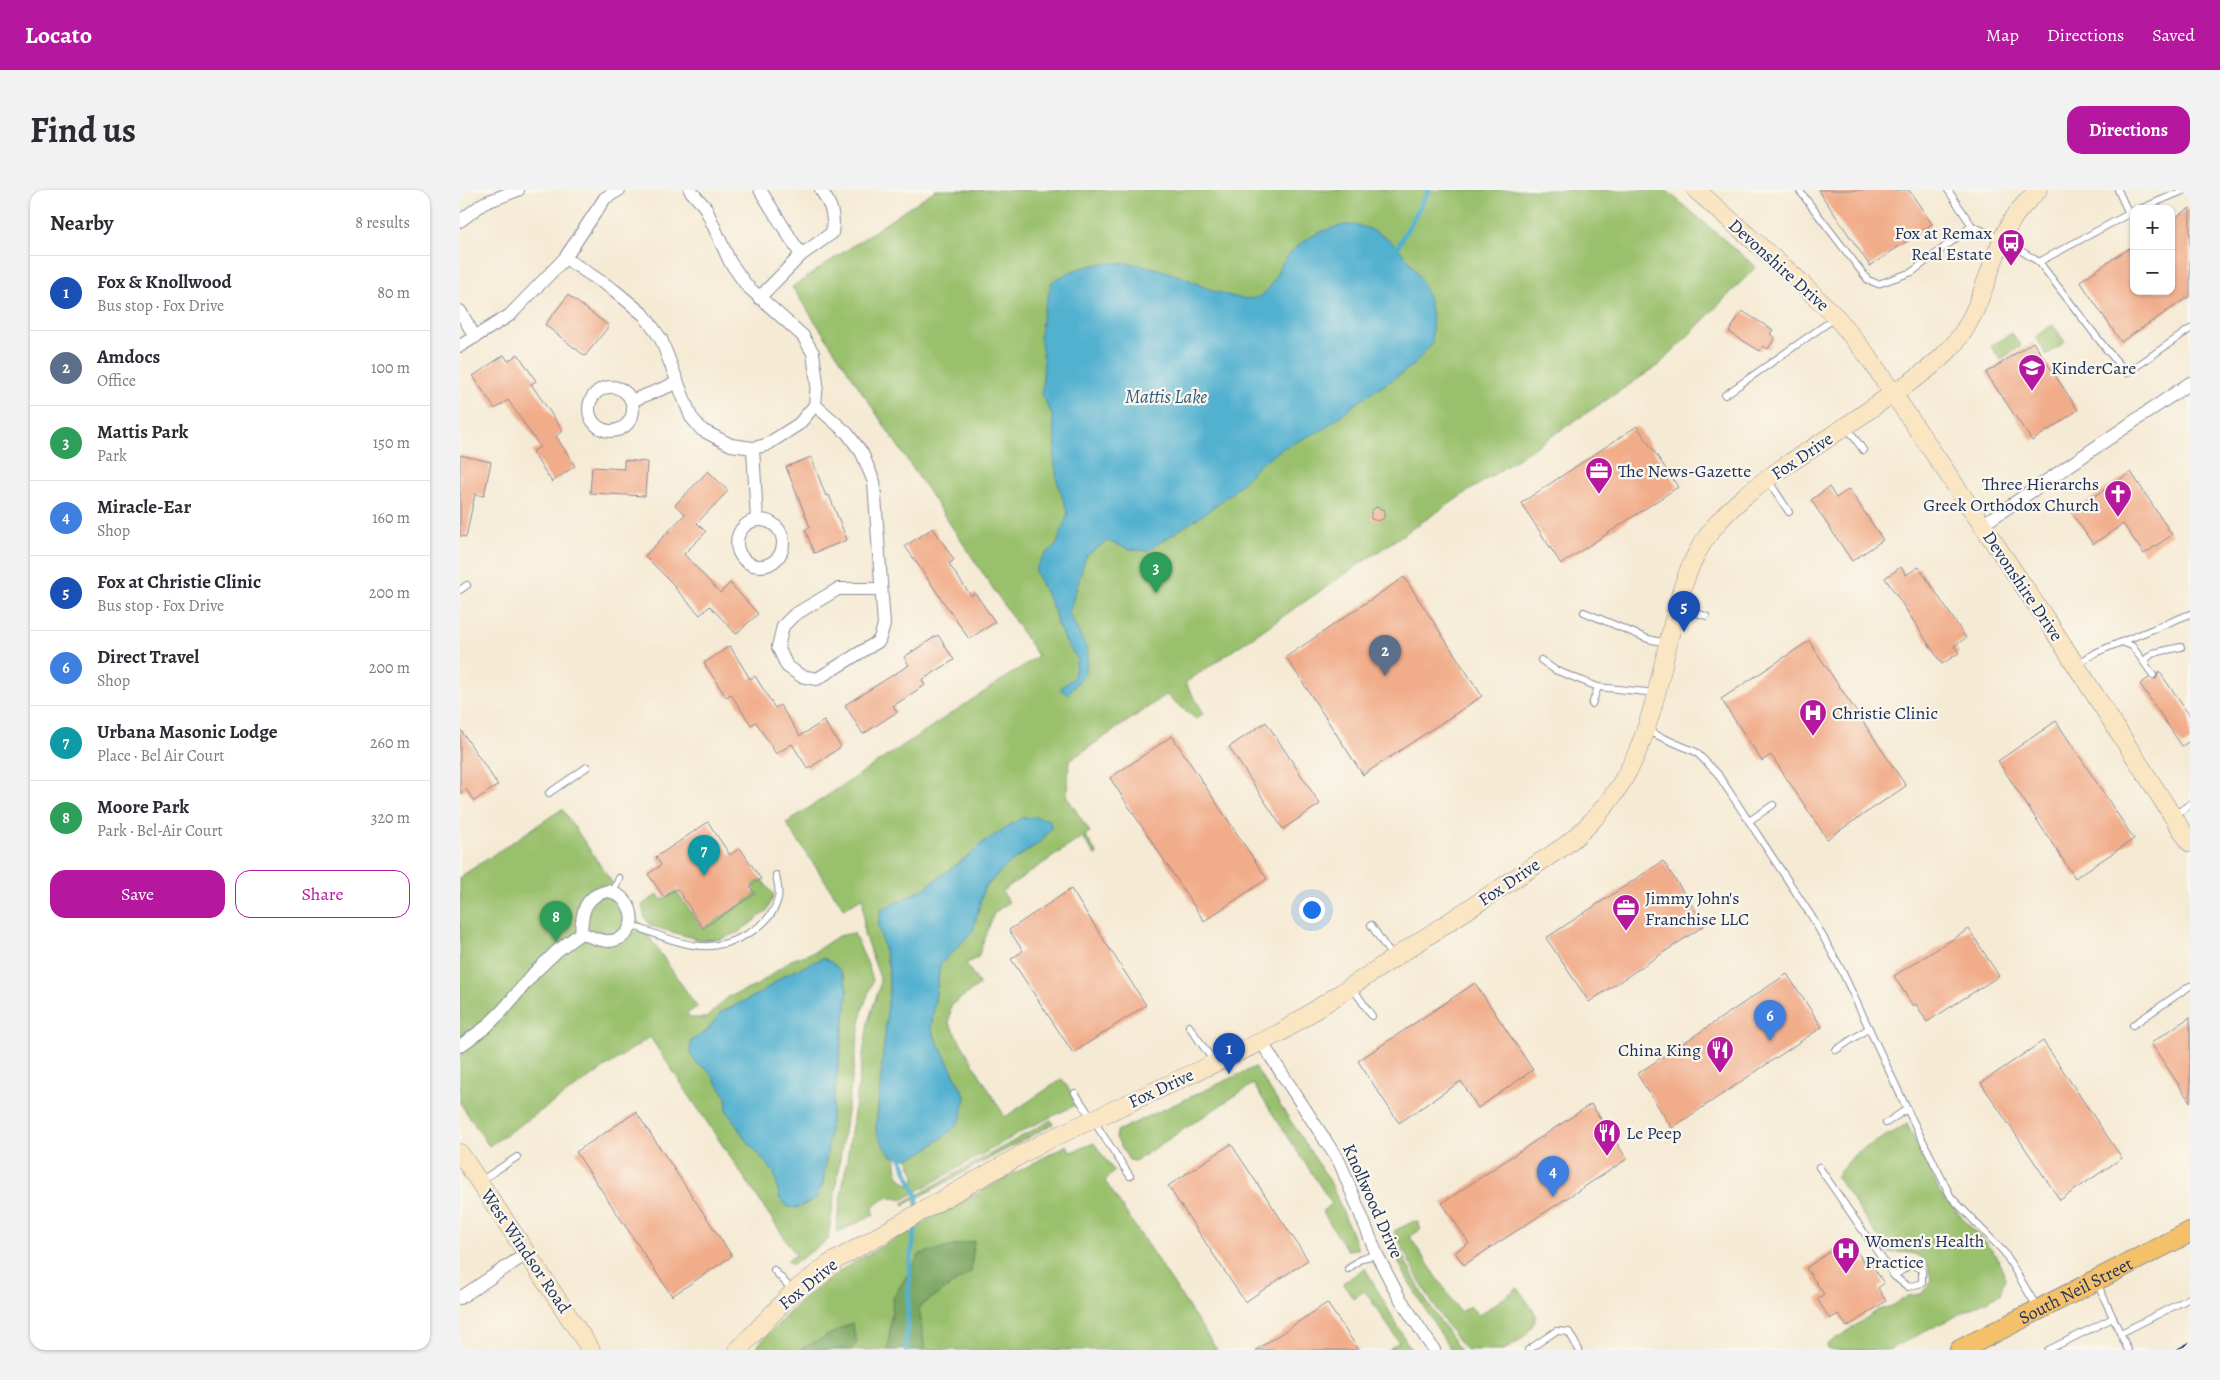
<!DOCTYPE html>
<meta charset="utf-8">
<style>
:root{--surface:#fff;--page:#f2f2f3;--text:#2b2b33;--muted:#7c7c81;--line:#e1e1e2;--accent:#b5179e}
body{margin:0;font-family:Alegreya,serif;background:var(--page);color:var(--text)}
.controls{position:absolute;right:15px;top:15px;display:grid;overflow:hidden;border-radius:10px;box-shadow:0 1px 4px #0004}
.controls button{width:45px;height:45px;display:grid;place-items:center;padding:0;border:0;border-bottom:1px solid var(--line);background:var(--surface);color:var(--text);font:25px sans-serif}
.you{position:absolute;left:851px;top:719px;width:18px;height:18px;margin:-12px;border:4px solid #fff;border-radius:50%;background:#1a73e8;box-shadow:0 0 0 8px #1a73e833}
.badge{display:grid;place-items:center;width:32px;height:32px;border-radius:50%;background:var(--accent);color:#fff;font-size:16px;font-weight:700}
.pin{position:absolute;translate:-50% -41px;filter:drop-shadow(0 1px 2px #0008)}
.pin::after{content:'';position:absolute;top:26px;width:18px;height:15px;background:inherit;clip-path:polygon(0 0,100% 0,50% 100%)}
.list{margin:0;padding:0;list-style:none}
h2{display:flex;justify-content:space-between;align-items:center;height:65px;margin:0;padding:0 20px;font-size:21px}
h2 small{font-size:16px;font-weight:400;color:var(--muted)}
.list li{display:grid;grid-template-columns:32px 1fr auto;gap:15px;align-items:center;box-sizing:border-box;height:75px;padding:0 20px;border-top:1px solid var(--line)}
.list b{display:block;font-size:19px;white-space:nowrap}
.list p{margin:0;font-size:16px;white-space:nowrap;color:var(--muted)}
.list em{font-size:16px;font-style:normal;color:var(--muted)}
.actions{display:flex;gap:10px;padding:15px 20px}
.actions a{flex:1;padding:11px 0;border:1px solid var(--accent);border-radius:15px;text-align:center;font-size:18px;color:var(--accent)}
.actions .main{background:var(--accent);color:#fff}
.map{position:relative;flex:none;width:1730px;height:1160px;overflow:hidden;border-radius:15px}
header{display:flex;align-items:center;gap:30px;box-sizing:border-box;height:70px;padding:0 25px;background:var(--accent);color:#fff}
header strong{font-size:24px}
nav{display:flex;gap:28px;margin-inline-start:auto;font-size:18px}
.intro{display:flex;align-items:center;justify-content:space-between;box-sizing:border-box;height:120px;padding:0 30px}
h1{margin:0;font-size:35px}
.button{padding:12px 22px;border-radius:15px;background:var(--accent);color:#fff;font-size:18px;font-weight:700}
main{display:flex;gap:30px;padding:0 30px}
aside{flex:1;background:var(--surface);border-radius:15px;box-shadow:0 1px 4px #0004}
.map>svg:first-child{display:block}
.green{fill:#99c06c;stroke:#5a7865;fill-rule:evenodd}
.forest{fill:#7aa660;stroke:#4a6a5f}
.water{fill:#52b1d0;stroke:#367097}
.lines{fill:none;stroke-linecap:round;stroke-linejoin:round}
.stream{stroke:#52b1d0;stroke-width:5}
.building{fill:#f1ac89}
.lane-casing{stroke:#888c99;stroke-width:8}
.street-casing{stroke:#888c99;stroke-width:14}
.secondary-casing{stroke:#888c99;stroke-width:19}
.primary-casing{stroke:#888c99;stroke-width:22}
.lane{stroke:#fff;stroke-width:6}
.street{stroke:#fff;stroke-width:12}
.secondary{stroke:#fbe6c3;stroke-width:18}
.primary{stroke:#f4c16a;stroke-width:20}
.rail{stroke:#1b2f5e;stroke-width:4}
.labels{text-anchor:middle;stroke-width:4.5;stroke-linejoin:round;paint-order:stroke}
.poi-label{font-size:18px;fill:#1b2f5e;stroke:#fbf7ec;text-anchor:start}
.street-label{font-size:18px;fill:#1b2f5e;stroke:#fbf7ec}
.water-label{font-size:19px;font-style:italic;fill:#2e5c86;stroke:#fbf7ec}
</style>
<header>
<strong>Locato</strong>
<nav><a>Map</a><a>Directions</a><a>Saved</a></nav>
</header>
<div class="intro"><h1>Find us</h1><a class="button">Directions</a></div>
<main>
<aside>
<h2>Nearby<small>8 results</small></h2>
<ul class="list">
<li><span class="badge" style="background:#1a4fb4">1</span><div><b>Fox &amp; Knollwood</b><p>Bus stop · Fox Drive</p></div><em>80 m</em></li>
<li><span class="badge" style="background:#5c6f8a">2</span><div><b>Amdocs</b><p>Office</p></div><em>100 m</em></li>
<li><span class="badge" style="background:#2e9e5b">3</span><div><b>Mattis Park</b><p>Park</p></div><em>150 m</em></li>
<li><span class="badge" style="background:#3f7fe0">4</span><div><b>Miracle-Ear</b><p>Shop</p></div><em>160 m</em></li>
<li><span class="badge" style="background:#1a4fb4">5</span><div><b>Fox at Christie Clinic</b><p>Bus stop · Fox Drive</p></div><em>200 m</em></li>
<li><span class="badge" style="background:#3f7fe0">6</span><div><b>Direct Travel</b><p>Shop</p></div><em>200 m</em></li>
<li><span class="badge" style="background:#0f9aa8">7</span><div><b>Urbana Masonic Lodge</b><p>Place · Bel Air Court</p></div><em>260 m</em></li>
<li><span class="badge" style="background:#2e9e5b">8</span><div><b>Moore Park</b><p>Park · Bel-Air Court</p></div><em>320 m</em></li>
</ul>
<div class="actions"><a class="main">Save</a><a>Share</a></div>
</aside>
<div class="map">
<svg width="1730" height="1160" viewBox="0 0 1730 1160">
<rect width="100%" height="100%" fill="#fbf7ec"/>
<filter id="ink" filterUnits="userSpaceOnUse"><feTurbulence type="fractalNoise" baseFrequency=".02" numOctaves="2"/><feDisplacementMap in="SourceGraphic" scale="10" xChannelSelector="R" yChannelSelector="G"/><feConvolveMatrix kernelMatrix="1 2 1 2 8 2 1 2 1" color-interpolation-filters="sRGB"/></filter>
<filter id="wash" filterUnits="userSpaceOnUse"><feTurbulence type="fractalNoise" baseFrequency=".0096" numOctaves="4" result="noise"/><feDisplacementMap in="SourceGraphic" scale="20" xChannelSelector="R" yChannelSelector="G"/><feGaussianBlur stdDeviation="1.12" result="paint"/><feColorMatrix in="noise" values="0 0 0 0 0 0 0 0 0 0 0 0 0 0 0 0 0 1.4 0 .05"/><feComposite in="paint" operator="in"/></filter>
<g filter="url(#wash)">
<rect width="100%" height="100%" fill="#f5ead4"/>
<g class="green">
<path d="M475 0H1206L1296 77 1199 175 950 340 725 493 744 523 736 529 706 505 609 571 607 607 630 642 625 645 637 664 635 665 622 647 542 701 549 712 534 723 518 767 506 774 520 795 491 815 489 833 545 927 602 889 613 905 616 915 570 937 442 1010C430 1004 423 1009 413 1017L414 1025 378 1042 376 1040 408 832 419 798 420 788 404 744 403 707 384 719 326 633 578 466 332 97ZM591 638 580 652 547 675 524 699 513 741 480 774 471 839 505 906C490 928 475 964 447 967L455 985V992L450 995C438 990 435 979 436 967L431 966 416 939 429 803V778L418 735 421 720 465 698 512 663 522 653 542 641Z"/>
<path d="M1593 135 1605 152 1587 165 1575 147Z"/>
<path d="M1552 143 1561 156 1540 170 1531 156Z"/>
<path d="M102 619 237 817 226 824 232 828H246L268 807 296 796 331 770 354 762 378 746 394 743 408 775 413 790 402 821 368 1050 332 1075 327 1071 336 1065 190 847 29 956 0 913V687ZM383 784 388 800 363 993 320 1009 314 982 286 950 267 921 266 906 248 880 236 873 231 851 247 841 260 823 301 803 323 786Z"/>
<path d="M301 689 314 705 307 721 279 742 261 749 240 750 191 736 185 728 182 715 198 704 202 710 216 701 243 739 296 704 292 695Z"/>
<path d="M795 877 870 991 898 1059 887 1060 862 1021 872 1014 793 894 675 971 669 970 656 948 657 941Z"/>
<path d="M591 930 593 934 444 1015 443 1013Z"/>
<path d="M1447 934 1480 1003 1537 1066 1545 1088 1540 1104 1428 1160H1368L1367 1155 1418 1120 1432 1116 1448 1106 1461 1104 1471 1093C1469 1063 1455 1061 1429 1063L1376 986 1396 963Z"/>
<path d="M634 953 654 981 645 991 757 1160H293L342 1109 384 1078 457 1036 607 955 611 962Z"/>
<path d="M954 1031 958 1032 961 1039 950 1047 1000 1122 1010 1116 1019 1125 1058 1098 1076 1125C1074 1140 1057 1156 1042 1160 1032 1160 1016 1160 1006 1160 975 1124 955 1083 934 1041Z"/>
<path d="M931 1043 965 1109 1000 1160H991C980 1142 924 1060 931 1043Z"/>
<path d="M905 1078 951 1160H928L939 1152 905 1101 893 1108 883 1093Z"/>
</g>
<g class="forest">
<path d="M514 1051 511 1082 459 1117 465 1160H428L433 1108 460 1064Z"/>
<path d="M392 1133 397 1153 390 1160H339Z"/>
</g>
<g class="water">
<path d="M885 35C930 33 967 84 972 126 973 134 972 144 972 153L953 176 895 214 864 239 823 258 799 275 772 303 747 322 687 361 669 359 647 351 626 366 609 423 628 461 626 482 608 504 600 499 614 487 617 468 608 456 597 434 594 420 575 381 583 366 596 356 608 323 597 291 594 266 596 255 592 225 582 205 584 173 580 146 583 123 592 92C633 65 678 70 722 87 734 92 745 98 757 102 768 105 784 111 795 108 812 103 814 86 822 74 837 51 859 40 885 35Z"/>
<path d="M577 627 590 630 591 638 580 652 547 675 524 698 513 741 480 775 471 839 505 906C504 914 503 925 499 932 495 939 485 945 479 950 452 973 428 979 416 939L429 803V778L418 735 421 720 465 698 512 663 522 653 561 628Z"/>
<path d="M363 768C380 776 382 782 388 800L363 993 356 1009 337 1018 328 1017 320 1009 314 982 286 950 267 921 266 906 248 880 236 873 230 863 231 851 247 841 260 823 301 803 323 786Z"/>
</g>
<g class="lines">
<g class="stream">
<path d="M937 58 969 0"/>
<path d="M441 968 457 1006V1019"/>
<path d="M446 1160 450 1072 457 1028"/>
</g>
</g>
<g id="blocks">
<g class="building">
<path d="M1358 0H1449L1472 34 1410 76Z"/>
<path d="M1730 18V106L1661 152 1620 91 1674 55V101H1711V30Z"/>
<path d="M108 105 149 136 125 166 85 135Z"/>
<path d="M1282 121 1313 140 1310 144 1315 148 1308 159 1303 156 1300 161 1269 142Z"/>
<path d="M1573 152 1618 220 1572 251 1526 183Z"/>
<path d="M58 164 76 191 71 194 103 241 96 246 115 276 92 292 72 262 80 257 48 210 35 219 13 186 44 165 48 171Z"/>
<path d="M1177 236 1218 297 1101 374 1061 313Z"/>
<path d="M0 265 31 272 24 306 15 304 6 347 0 346Z"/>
<path d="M351 267 366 306 369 305 387 350 354 363 345 339 350 337 326 277Z"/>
<path d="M164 270 187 272 185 306 130 303 132 277 164 279Z"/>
<path d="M248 281 268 301 237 333 246 342 224 364 260 403 270 393 298 424 276 444 250 416 240 425 215 398 216 397 185 366 225 324 215 315Z"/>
<path d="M1671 282 1712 345 1684 364 1663 334 1633 354 1611 322Z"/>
<path d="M1369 297 1376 308 1389 299 1423 350 1392 371 1351 310Z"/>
<path d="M916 317 924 320V328L918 331 911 329V321Z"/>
<path d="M473 338 494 370 489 374 511 406 515 403 535 432 509 449 445 356Z"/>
<path d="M1441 377 1446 385 1459 377 1506 448 1494 456 1499 463 1482 474 1425 388Z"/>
<path d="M944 387 1022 506 903 585 826 467Z"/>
<path d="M478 445 494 470 462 490 465 495 433 516 437 522 403 544 385 515 449 475 444 467Z"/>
<path d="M1349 451 1446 596 1367 649 1311 565 1302 571 1261 509Z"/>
<path d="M270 456 290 489 295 486 315 518 320 515 340 546 364 531 381 557 348 579 332 554 316 564 296 532 291 535 271 504 266 507 244 473Z"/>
<path d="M1699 481 1730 526V551L1722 556 1680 494 1689 488 1696 489Z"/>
<path d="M1596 531 1674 649 1615 688 1538 571Z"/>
<path d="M806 532 860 614 823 639 769 557Z"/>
<path d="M0 539 38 595 14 611 6 599 0 603Z"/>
<path d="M712 546 807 689 744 731 650 588Z"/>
<path d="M248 632 270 665 280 658 301 689 290 696 295 704 243 738 217 699 204 707 188 684 201 675 196 667Z"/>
<path d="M1203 671 1245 735 1129 812 1086 748Z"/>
<path d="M611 699 686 815 613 863 551 769 563 761 549 740Z"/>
<path d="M1509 739 1539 786 1467 832 1456 814 1453 816 1434 786Z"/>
<path d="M1327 784 1362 837 1212 938 1177 884Z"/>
<path d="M1015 793 1073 880 1018 918 1001 891 939 933 898 871Z"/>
<path d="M1730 827V912L1691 853Z"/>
<path d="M1583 851 1662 968 1600 1010 1521 893Z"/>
<path d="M1131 914 1167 969 1004 1075 995 1062 1009 1053 982 1013Z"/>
<path d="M176 922 272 1066 212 1106 116 962Z"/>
<path d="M771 954 848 1070 785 1112 708 996Z"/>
<path d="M1388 1049 1405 1074 1409 1071 1424 1093 1418 1098 1426 1111 1387 1137 1378 1124 1370 1129 1357 1109 1364 1104 1346 1078Z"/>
<path d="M867 1113 899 1160H796Z"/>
</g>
</g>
</g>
<g filter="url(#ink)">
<use href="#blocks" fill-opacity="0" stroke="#888c99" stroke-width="1"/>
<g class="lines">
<defs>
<g id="lane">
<path d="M1339 0 1408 90 1418 94 1452 82 1512 36 1488 0"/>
<path d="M1658 0 1669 24"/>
<path d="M1680 19 1725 0"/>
<path d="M1512 36 1542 49 1579 72 1646 159 1667 183 1730 139"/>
<path d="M1579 72 1674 21"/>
<path d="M1265 205 1375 128"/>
<path d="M1387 237 1403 260"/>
<path d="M1308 290 1329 322"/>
<path d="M0 400 7 395"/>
<path d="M1218 417 1246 426"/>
<path d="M1124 422 1188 449 1207 453"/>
<path d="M1662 452 1672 456 1693 485"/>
<path d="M1081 470 1095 480 1138 497 1196 503"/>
<path d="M1684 471 1693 463 1721 457"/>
<path d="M1617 474 1637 462 1730 424"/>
<path d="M1132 514 1138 497"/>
<path d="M1187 541 1236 562 1257 583 1352 727 1381 779 1447 919 1491 1007 1544 1062 1577 1117"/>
<path d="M89 603 127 577"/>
<path d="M1715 625 1730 614"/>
<path d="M1289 631 1313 615"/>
<path d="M153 702 159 688"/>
<path d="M171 735C191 742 220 755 241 756 269 758 312 738 318 708 320 701 317 692 316 685"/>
<path d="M911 735 933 768"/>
<path d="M892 797 912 826"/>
<path d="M1673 835 1730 796"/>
<path d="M729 836 754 872"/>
<path d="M1376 860 1409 838"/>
<path d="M615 903 670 986"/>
<path d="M1426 933 1447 919"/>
<path d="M1359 977 1434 1086 1448 1097 1462 1093V1080L1451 1074 1434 1086"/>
<path d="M20 991 57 967"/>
<path d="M888 1079 902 1068 917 1065"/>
<path d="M314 1080 333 1101"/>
<path d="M1637 1093 1668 1160"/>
<path d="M1661 1143 1730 1108"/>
<path d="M1068 1160 1096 1141 1109 1142 1119 1160"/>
<path d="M1588 1160 1653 1128"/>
</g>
<g id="street">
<path d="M300 0 341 65"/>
<path d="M0 31 24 13 58 0"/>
<path d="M105 68 154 100 184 125 201 149 231 227 242 240 271 255 293 258 306 255 339 234 355 215 357 193 353 163 343 146 287 96 270 72 245 17 230 0"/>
<path d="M299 108 341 65 372 43C375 25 371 15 361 0"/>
<path d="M0 121 15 147"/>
<path d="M0 156 50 125 105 68 145 8 159 0"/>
<circle cx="151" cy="219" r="22"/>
<path d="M171 211 217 193"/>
<path d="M355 215 387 243 402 263 414 292 424 435 419 451 357 489 341 486 327 476 318 457 323 436 334 425 378 399H421"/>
<path d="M293 258 297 330"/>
<circle cx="300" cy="353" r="23"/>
<path d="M1522 335 1730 193"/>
<path d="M148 701C179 708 180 750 148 751 139 751 129 746 121 743 122 722 124 706 148 701Z"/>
<path d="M802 853 880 973 917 1065 939 1107 974 1160"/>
<path d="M0 856 26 837 43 820 74 783 97 761 121 743"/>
<path d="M0 1108 66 1064"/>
</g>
<g id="secondary">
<path d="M1236 0 1335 87 1376 127 1407 165 1590 435 1730 653"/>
<path d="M0 963 131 1160"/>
<path d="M278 1160 334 1101 369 1074 582 953 820 843 1106 655C1179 596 1190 532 1210 445 1218 412 1225 380 1244 351 1266 317 1299 294 1331 272 1364 251 1397 229 1429 206 1449 193 1469 180 1486 163 1523 127 1526 75 1551 32 1557 20 1569 10 1578 0"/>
</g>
<g id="primary">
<path id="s1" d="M1500 1160 1730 1042"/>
</g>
</defs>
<use href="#lane" class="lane-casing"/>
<use href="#street" class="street-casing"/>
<use href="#secondary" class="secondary-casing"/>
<use href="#primary" class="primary-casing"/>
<use href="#lane" class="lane"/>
<use href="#street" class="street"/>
<use href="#secondary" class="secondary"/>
<use href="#primary" class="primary"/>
<path class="rail" d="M1719 1160 1730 1154"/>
</g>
</g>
<defs>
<symbol id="bus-pin" viewBox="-11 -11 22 30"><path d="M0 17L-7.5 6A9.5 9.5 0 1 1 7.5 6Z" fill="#b5179e" stroke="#fbf7ec"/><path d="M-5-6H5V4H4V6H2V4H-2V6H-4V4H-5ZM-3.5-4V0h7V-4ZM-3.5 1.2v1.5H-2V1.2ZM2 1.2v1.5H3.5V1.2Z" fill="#fff"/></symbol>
<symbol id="school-pin" viewBox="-11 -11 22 30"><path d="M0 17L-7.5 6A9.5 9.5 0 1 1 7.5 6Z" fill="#b5179e" stroke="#fbf7ec"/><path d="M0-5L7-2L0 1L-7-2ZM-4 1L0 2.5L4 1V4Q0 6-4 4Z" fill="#fff"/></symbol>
<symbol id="office-pin" viewBox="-11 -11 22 30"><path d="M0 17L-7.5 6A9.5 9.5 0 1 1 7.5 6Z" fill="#b5179e" stroke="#fbf7ec"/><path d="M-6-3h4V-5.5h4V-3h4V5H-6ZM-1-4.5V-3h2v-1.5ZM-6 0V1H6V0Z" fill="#fff"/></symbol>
<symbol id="church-pin" viewBox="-11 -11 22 30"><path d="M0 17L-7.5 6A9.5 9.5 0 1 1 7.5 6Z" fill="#b5179e" stroke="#fbf7ec"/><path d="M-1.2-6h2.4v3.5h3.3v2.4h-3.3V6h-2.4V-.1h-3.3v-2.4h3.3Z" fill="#fff"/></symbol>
<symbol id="hospital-pin" viewBox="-11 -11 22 30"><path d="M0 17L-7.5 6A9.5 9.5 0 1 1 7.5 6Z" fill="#b5179e" stroke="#fbf7ec"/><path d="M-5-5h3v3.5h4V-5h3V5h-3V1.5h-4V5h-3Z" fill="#fff"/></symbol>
<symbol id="restaurant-pin" viewBox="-11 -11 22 30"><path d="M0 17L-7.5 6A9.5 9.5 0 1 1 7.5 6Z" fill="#b5179e" stroke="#fbf7ec"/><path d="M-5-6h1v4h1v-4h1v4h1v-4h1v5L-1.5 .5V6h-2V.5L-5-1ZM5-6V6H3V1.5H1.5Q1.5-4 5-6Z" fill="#fff"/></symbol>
</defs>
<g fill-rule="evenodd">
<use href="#bus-pin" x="1535" y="37" width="32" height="43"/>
<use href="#school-pin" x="1556" y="162" width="32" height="43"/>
<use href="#office-pin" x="1123" y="265" width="32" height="43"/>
<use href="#church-pin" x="1642" y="288" width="32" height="43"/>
<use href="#hospital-pin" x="1337" y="507" width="32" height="43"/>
<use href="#office-pin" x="1150" y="702" width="32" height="43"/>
<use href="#restaurant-pin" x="1244" y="844" width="32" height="43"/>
<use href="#restaurant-pin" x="1131" y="927" width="32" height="43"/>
<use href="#hospital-pin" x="1370" y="1045" width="32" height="43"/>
</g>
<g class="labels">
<g class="poi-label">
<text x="1532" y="49" text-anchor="end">Fox at Remax<tspan x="1532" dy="21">Real Estate</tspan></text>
<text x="1591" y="184">KinderCare</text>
<text x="1158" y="287">The News-Gazette</text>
<text x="1639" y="300" text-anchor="end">Three Hierarchs<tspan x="1639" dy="21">Greek Orthodox Church</tspan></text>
<text x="1372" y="529">Christie Clinic</text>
<text x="1185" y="714">Jimmy John's<tspan x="1185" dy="21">Franchise LLC</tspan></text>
<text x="1241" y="866" text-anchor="end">China King</text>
<text x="1166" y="949">Le Peep</text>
<text x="1405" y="1057">Women's Health<tspan x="1405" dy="21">Practice</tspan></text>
</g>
<g class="street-label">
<text transform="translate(1319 75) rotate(42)" y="6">Devonshire Drive</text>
<text transform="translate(1342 266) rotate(-34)" y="6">Fox Drive</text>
<text transform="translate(1563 396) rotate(56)" y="6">Devonshire Drive</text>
<text transform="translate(1049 692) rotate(-34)" y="6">Fox Drive</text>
<text transform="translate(701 898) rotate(-25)" y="6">Fox Drive</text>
<text transform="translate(913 1011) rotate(66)" y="6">Knollwood Drive</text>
<text transform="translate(66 1061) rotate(56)" y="6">West Windsor Road</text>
<text transform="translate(348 1094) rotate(-39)" y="6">Fox Drive</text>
<text dy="6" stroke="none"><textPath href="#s1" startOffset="130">South Neil Street</textPath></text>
</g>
<g class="water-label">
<text x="706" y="213">Mattis Lake</text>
</g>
</g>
</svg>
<div class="controls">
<button>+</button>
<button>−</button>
</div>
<div class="you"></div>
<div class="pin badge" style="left:769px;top:884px;background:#1a4fb4">1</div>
<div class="pin badge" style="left:925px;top:486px;background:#5c6f8a">2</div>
<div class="pin badge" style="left:696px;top:403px;background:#2e9e5b">3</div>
<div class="pin badge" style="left:1093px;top:1007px;background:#3f7fe0">4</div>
<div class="pin badge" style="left:1224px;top:442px;background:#1a4fb4">5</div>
<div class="pin badge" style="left:1310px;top:851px;background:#3f7fe0">6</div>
<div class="pin badge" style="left:244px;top:686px;background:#0f9aa8">7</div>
<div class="pin badge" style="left:96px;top:752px;background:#2e9e5b">8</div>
</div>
</main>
